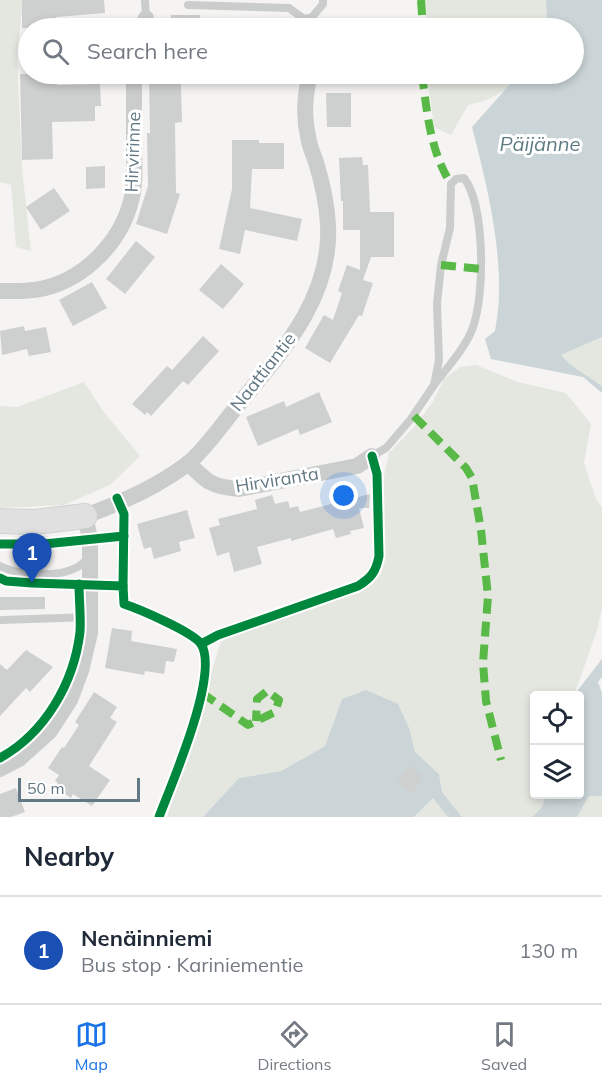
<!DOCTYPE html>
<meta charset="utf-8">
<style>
:root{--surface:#fff;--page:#f2f2f3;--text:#1f2937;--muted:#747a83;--line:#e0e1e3;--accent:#1a73e8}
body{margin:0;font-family:Mulish,sans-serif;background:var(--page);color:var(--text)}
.controls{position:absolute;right:18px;bottom:18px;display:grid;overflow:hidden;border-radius:6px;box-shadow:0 3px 9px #0003}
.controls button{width:54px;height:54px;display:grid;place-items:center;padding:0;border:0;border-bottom:2px solid var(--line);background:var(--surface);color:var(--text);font:30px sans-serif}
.scale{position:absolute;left:18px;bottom:15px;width:122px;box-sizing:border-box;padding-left:6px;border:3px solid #627884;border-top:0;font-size:16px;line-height:21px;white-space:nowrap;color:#627884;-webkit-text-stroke:4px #fff;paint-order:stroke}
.you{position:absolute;left:344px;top:496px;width:21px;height:21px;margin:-15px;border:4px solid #fff;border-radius:50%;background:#1a73e8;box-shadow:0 0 0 9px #1a73e833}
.badge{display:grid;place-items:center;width:39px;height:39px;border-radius:50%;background:var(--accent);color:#fff;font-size:20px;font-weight:700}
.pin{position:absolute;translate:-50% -50px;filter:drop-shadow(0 2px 3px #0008)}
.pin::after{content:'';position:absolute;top:32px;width:21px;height:18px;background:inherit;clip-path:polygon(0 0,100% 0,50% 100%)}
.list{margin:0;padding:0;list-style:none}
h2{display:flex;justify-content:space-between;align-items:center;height:78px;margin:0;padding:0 24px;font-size:26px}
h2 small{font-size:20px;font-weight:400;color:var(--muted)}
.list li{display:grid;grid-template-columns:39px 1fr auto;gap:18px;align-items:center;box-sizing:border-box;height:108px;padding:0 24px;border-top:2px solid var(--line)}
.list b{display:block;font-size:22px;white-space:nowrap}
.list p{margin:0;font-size:20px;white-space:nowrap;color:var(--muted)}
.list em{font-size:20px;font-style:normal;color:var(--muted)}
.icon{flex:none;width:33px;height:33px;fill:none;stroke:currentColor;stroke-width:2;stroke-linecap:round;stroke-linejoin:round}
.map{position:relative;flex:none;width:602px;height:817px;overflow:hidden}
.search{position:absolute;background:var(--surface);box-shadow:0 3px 9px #0003;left:18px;right:18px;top:18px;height:66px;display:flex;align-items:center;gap:15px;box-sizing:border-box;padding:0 21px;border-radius:33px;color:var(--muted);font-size:22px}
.sheet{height:186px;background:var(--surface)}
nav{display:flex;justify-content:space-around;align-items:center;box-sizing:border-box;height:84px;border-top:2px solid var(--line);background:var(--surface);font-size:16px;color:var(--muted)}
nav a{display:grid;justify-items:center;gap:3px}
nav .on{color:var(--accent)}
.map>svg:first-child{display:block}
.green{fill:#e4e7e0}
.water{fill:#cbd5d7}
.building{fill:#cecfcf}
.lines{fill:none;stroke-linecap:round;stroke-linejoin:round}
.secondary-casing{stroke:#d1d2d2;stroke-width:26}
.lane{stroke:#cbcdcd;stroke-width:8}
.street{stroke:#cbcdcd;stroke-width:16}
.secondary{stroke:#e0e0e0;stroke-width:24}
.quiet{stroke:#58b947;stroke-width:8;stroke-dasharray:15 8;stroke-linecap:butt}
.cycleway-casing{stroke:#fff;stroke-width:13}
.cycleway{stroke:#00873e;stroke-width:9}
.labels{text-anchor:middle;stroke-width:6;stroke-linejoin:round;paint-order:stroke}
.street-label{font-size:18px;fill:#627884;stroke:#fff}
.water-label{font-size:20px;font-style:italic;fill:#5e7b82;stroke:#fff}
</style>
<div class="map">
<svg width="602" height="817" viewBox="0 0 602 817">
<rect width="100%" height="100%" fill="#f5f4f2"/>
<g class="green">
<path d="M0 0H23L17 56 22 168 31 251 16 247 11 185 0 182Z"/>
<path d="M425 0H602V121L522 108 506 90 484 101 468 105 451 135 434 127 427 74H574V28H427Z"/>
<path d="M602 337V386L571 365 561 355Z"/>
<path d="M476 365 518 382 566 393 591 424 584 463 596 499 602 507V608L597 631 574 695 534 696V794L547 795 541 808 532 817H462L442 792 439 774 415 752 409 728 342 699 325 746 281 771 239 778 203 817H167L221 641 373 584 382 571 384 554V476L389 453 414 427 432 403 444 379 460 367Z"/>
<path d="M84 382 103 411 140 456 110 485 64 505 0 508V406L17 407Z"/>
<path d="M589 796H602V817H577Z"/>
<path d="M433 798 448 817H414Z"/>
</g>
<g class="water">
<path d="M546 0H602V337L561 355 571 365 602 386V393L583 377 491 359 485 339 495 331C497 319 499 306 499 294 500 237 486 182 472 127L519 74H574V28H548Z"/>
<path d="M602 659V677L598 682 602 693V796H589L577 817H532L541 808 547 795 580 794V696L574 695Z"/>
<path d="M366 690 398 704 409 728 415 752 439 774 442 792 462 817H448L433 798 414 817H203L239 778 281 771 325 746 342 699Z"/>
</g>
<g class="building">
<path d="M22 0H104L105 13 56 17V28H22Z"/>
<rect x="171" y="15" width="29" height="13"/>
<path d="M20 74H57V85L100 84 101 106H95V121L52 122 53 159 22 160Z"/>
<path d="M149 76H172L173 84H181L182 122 175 123 176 193 180 194 167 234 136 224 148 186 147 133H150Z"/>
<path d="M326 93H351V127H327Z"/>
<path d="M232 140H259V143H284V169H252L250 208 302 219 297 241 245 230 240 254 219 249 232 189Z"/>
<path d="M362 157 363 165H368L370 212H394V257H371L363 280 373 283 362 316 359 315 330 363 305 348 324 315 333 320 342 293 338 291 347 265 360 270V230H343V201H341L339 158Z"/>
<path d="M105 166V188L86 189V167Z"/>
<path d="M54 188 70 211 41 230 26 207Z"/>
<path d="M136 241 155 257 125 294 106 279Z"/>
<path d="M221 264 244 284 223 309 199 290Z"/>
<path d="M92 282 107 308 73 326 59 300Z"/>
<path d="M24 326 25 331 46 327 51 352 29 356 27 349 2 355 0 331Z"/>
<path d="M203 336 219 351 188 385 183 381 151 416 147 412 145 415 132 404 167 366 172 370Z"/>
<path d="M319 392 332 422 300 435 298 429 258 446 246 417 284 401 286 407Z"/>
<path d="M370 494 369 508H359L364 528 350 531 351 534 336 538 333 529 291 541V538L257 547 262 564 234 572 229 552 217 556 209 528 220 525 218 519 257 509 255 500 272 495 275 504 288 501 290 508 298 506 300 512Z"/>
<path d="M187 510 195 538 179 542 181 551 154 559 151 547 144 549 137 524Z"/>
<path d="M0 597H45V609L0 610Z"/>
<path d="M112 628 132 631 131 641 177 649 174 662 166 661 164 674 145 671 144 675 105 668Z"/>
<path d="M26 650 53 667 30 692 26 688 0 716V664L7 670Z"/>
<path d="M94 692 117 707 110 718 117 722 89 766 110 780 92 806 73 794 71 798 55 788 58 783 55 781 59 775 48 768 62 747 64 748 79 725 75 722Z"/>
<path d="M409 766 423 777 412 793 397 782Z"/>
<path d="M16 788 25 812 11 817H0V794Z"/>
</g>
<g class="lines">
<defs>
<path id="secondary" d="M0 521 35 522 85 516"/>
</defs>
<use href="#secondary" class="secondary-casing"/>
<g class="lane">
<path d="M145 0 146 18"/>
<path d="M188 5 289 8 308 22 323 4V0"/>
<path d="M372 456 386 448 411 419 434 385 439 360 437 304 441 265 450 228 451 184 456 179 464 178C485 205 485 294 473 327 467 346 446 369 434 385"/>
<path d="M0 566C22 577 74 580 88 557"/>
<path d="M2 620 90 617"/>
</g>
<g class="street">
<path d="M308 22 310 28"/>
<path d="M141 28 146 18"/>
<path d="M0 291C15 291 30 292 45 288 86 278 121 241 131 201 136 184 134 164 134 147 134 122 134 98 134 74"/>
<path d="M188 463C207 482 212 487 239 489L357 466 372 456"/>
<path d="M0 769 19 759 50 731 70 700 81 671 90 633V539L85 516C121 503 155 488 186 465 202 453 221 426 234 410 278 356 332 300 328 225 327 204 322 182 316 162 313 154 309 145 308 136 303 115 305 94 310 74"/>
</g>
<use href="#secondary" class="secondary"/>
<g class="quiet">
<path d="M421 0 423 28"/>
<path d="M422 74C427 112 430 151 451 184"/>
<path d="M441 265 481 269"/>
<path d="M414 416 466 468 472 478 481 530 488 596 483 663 486 701 501 760"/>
<path d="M202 693 248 725 275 712 279 700 267 691 257 699 256 721"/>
</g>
<defs>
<g id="cycleway">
<path d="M117 498 124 514 123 586"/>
<path d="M0 544H44L124 536"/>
<path d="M0 578 6 581 32 583 123 586 124 604C139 609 193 632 201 644 220 674 171 785 159 817"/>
<path d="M201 644 218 635 358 586C371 578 376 572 379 556L377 474 372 456"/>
<path d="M0 758C45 733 74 683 80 632 81 616 79 600 79 584"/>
</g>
</defs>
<use href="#cycleway" class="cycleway-casing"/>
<use href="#cycleway" class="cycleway"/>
</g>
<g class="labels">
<g class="street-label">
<text transform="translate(133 152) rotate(-88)" y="6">Hirvirinne</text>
<text transform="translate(263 372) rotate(-52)" y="6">Naattiantie</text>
<text transform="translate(277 480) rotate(-9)" y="6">Hirviranta</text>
</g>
<g class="water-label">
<text x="540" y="151">Päijänne</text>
</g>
</g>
</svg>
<div class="controls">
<button><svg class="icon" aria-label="locate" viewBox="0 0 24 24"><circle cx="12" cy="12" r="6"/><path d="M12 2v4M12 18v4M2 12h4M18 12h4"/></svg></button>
<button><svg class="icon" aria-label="layers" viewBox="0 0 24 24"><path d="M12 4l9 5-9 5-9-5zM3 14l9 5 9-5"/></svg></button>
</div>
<div class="scale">50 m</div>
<div class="you"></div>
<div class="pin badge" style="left:32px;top:583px;background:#1a4fb4">1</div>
<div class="search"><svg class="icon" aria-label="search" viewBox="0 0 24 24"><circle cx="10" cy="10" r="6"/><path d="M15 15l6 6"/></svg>Search here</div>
</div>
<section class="sheet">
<h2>Nearby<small></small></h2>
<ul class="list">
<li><span class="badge" style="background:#1a4fb4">1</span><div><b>Nenäinniemi</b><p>Bus stop · Kariniementie</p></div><em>130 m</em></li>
</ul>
</section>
<nav>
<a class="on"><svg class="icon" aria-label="map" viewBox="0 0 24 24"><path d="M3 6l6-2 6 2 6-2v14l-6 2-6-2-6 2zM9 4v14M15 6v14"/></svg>Map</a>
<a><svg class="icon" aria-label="directions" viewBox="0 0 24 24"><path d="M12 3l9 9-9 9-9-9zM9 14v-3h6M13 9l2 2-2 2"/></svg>Directions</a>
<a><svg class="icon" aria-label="saved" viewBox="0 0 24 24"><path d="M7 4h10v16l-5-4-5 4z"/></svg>Saved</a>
</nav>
